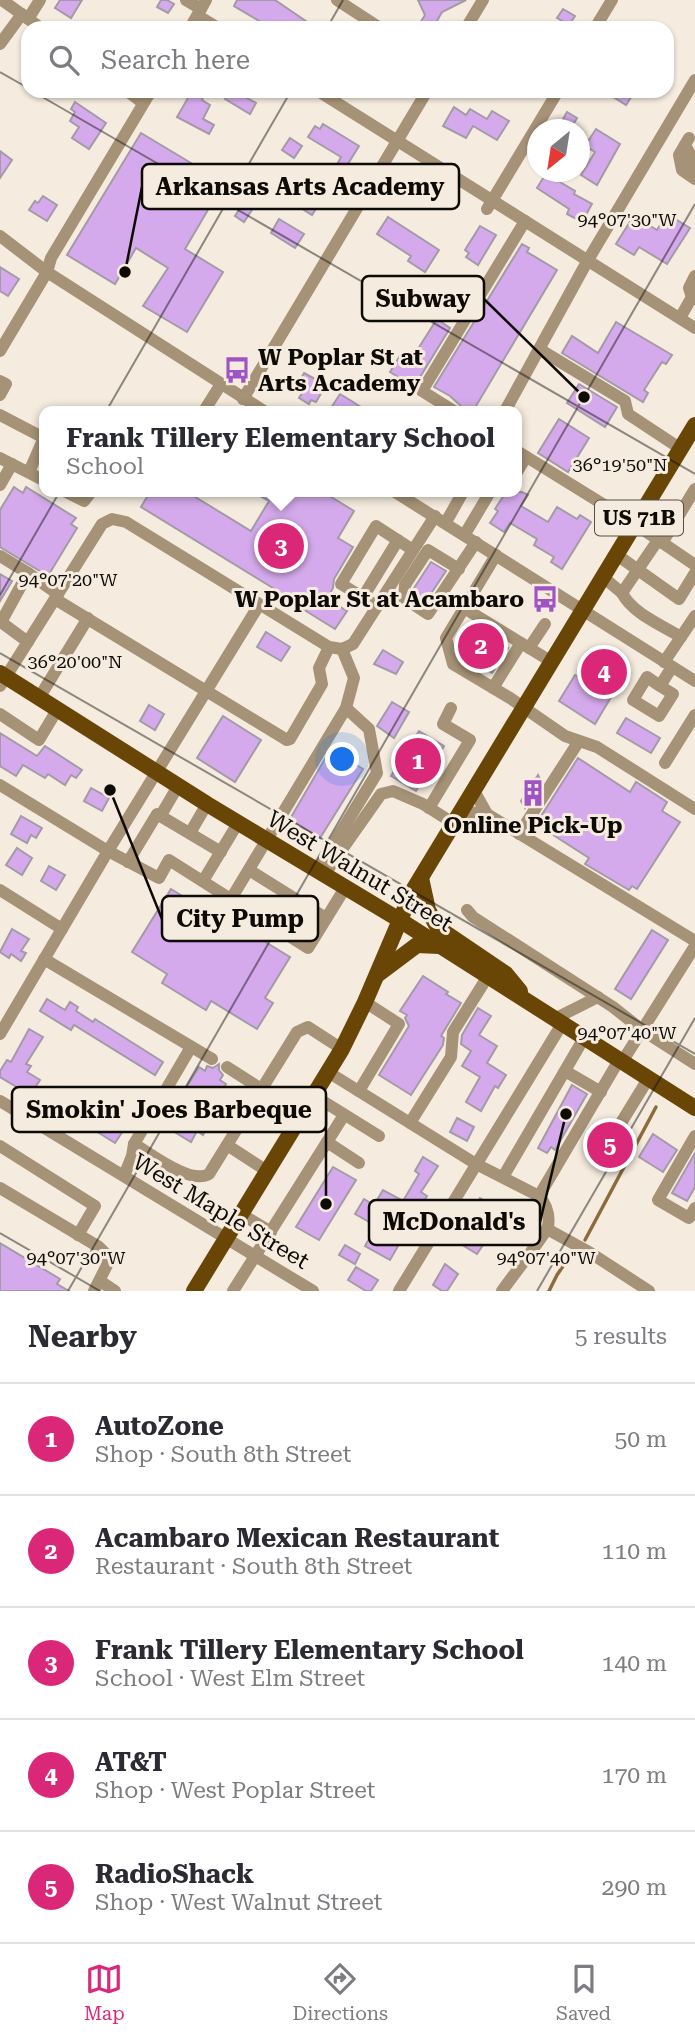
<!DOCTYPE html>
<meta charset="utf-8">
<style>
:root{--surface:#fff;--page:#f7f7f7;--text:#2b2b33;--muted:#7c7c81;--line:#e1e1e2;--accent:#db2777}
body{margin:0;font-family:"Roboto Serif",serif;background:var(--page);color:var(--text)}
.compass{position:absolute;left:527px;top:119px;width:63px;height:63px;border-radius:50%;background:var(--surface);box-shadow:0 2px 5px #0004;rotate:210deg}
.you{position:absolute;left:343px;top:760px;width:24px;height:24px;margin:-18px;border:5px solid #fff;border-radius:50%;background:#1a73e8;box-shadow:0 0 0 10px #1a73e833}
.badge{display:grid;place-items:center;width:46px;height:46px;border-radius:50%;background:var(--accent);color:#fff;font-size:23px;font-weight:700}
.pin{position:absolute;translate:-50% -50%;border:4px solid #fff;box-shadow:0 2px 7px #0006}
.popup{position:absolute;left:39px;top:406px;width:483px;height:91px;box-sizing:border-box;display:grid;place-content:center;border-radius:14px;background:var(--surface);filter:drop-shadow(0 2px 5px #0005);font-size:23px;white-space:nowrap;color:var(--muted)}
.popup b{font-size:26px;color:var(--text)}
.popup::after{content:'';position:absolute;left:50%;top:100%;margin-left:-14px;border:14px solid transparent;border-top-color:var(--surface)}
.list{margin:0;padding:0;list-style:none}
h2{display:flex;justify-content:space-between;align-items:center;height:91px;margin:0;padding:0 28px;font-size:30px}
h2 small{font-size:23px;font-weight:400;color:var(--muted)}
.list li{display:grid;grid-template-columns:46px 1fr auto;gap:21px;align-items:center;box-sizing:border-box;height:112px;padding:0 28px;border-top:2px solid var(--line)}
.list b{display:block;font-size:26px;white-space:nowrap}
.list p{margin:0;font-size:23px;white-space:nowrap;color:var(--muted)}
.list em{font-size:23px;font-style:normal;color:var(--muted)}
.icon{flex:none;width:38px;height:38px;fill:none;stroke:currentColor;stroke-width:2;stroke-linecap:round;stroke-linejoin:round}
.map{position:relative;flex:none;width:695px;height:1291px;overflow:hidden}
.search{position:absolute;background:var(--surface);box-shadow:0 2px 5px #0004;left:21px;right:21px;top:21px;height:77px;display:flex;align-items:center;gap:18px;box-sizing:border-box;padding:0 24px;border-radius:21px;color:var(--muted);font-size:26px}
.sheet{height:651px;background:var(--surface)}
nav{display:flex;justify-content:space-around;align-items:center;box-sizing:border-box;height:98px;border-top:2px solid var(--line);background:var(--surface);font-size:19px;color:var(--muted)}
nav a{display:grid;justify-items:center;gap:4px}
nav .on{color:var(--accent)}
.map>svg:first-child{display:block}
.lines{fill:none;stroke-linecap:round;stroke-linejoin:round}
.stream{stroke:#8d6c3b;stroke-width:3.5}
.building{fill:#d5aaec;stroke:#a29ba7;stroke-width:2}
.minor{stroke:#a69276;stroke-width:12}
.major{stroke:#6a4606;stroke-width:16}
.ticks{fill:none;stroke:#0e0b07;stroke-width:2;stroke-opacity:0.45}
.labels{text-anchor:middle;stroke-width:6;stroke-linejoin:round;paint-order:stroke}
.shield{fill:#f5ecdf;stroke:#534e48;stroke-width:2}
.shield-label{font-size:21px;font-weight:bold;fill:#0e0b07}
.poi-label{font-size:23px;font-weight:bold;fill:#0e0b07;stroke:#f5ecdf;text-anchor:start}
.street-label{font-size:23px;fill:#0e0b07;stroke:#f5ecdf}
.ticks-label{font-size:18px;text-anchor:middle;fill:#0e0b07;stroke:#f5ecdf;stroke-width:6;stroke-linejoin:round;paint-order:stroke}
.leader{fill:none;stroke:#0e0b07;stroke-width:2.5}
.callout-dot{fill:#0e0b07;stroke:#f5ecdf;stroke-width:2.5}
.callout{fill:#f5ecdf;stroke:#0e0b07;stroke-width:2.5}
.callout-label{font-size:24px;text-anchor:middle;font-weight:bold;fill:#0e0b07}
</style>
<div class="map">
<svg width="695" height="1291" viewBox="0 0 695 1291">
<rect width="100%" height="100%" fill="#f5ecdf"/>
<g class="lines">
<g class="stream">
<path d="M585 1240 656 1107"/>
<path d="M549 1291 557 1275 572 1253"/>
</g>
</g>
<g class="building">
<path d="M60 0H82L71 18 55 8Z"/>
<path d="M161 0H167L174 4 168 13 157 7Z"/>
<path d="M237 0H275L316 28H271L234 6Z"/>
<path d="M418 0H466L442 12 433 28H417L425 15Z"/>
<path d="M563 9 575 16 569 25 557 18Z"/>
<path d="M192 91 204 95 202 100 210 105 203 119 214 125 209 134 177 117Z"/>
<path d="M230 91H251L247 98 256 103 250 114 225 99Z"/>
<path d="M604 91H635L626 105Z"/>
<path d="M75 102 106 123 89 149 72 138 79 127 70 121 75 112 71 109Z"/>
<path d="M454 107 466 115 470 109 487 119 492 111 509 121 497 140 473 126 466 138 443 126Z"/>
<path d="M567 112 577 118 570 130H557Z"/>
<path d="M323 124 359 146 346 167 351 170 343 185 330 178 341 157 308 137 315 126 320 129Z"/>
<path d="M596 129 620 144 597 185 581 175 595 152 585 146Z"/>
<path d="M141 133 231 187 219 207 212 203 185 249 223 272 187 332 143 306 168 268 136 248 115 284 67 255Z"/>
<path d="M290 138 302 146 294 158 282 150Z"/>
<path d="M0 151 12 160 0 178Z"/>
<path d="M547 172H566L560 182 575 191 574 194 592 204 582 222 567 214 569 209 537 188Z"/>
<path d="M256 184 265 190 244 222 235 216Z"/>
<path d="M306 189 322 199 312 215 296 205Z"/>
<path d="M43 196 57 205 47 221 29 210 35 201 38 203Z"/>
<path d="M667 214 690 228 667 264 639 247 634 255 616 244 631 220 638 224 640 220 657 230Z"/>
<path d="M388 217 439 250 425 272 408 261 411 256 377 234Z"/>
<path d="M279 219 304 234 295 248 271 233Z"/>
<path d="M480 226 496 235 478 265 466 257 469 253 465 250Z"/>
<path d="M522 244 529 248 527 252 557 270 473 411H463L461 406 450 396 434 387Z"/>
<path d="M0 267 19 279 8 296 0 291Z"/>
<path d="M437 319 450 328 414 387 390 372 401 354 411 360Z"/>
<path d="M616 322 672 355 666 364 662 362 644 390 648 393 643 402 562 353 572 336 598 353Z"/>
<path d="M304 373 326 385 316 402 311 400 309 404 299 398 302 393 295 389Z"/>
<path d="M579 384 617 407 605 427 567 403Z"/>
<path d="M340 394 350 400 367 411H329Z"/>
<path d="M559 419 589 438 568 472 538 453Z"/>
<path d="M14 487 23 493 26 487 76 518 71 524 77 528 48 576 0 547V510Z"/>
<path d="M150 492H187L251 531 269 501 253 492H323L354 511 338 538 353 547 334 579 333 588 327 599 347 611 335 629 280 595 281 593 141 507Z"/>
<path d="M506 492H522L528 495 521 506 548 522 557 507 577 519 580 515 591 522 562 569 551 562 554 557 534 545 537 539 510 523 504 532 490 523 498 511 495 509Z"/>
<path d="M431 562 446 571 426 601 413 594 414 588Z"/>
<path d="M0 574 12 581 0 601Z"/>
<path d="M477 629 508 648 492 673 475 663 477 660 463 652Z"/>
<path d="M266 632 290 647 281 661 257 647Z"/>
<path d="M383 650 403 662 396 674 374 664Z"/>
<path d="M600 661 619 673 606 694 611 697 595 724 559 701 575 675 587 682Z"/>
<path d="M392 702 409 712 394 738 377 726Z"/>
<path d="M149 705 164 714 155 730 140 721Z"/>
<path d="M223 716 261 740 235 782 197 758Z"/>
<path d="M626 718 660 738 651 753 617 733Z"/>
<path d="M419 731 444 746 416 791 391 776Z"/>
<path d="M0 733 37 756 45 746 82 770 76 778 71 775 65 785 48 774 45 778 23 765 16 776 0 766Z"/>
<path d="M329 752 338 758 340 755 363 769 320 838 290 819Z"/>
<path d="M578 758 630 792 636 782 667 802 662 811 680 822 637 889 632 886 629 890 585 864 589 858 536 824Z"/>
<path d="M538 775 542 783 525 808 521 801Z"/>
<path d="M91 788 109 798 102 811 84 801Z"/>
<path d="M21 816 42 828 36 838 31 835 27 843 11 834Z"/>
<path d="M17 848 32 858 22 875 6 865Z"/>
<path d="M49 866 65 875 56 890 41 881Z"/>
<path d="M171 889 205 910 206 906 290 957 265 998 273 1003 257 1029 211 1001 206 1010 162 983 167 974 132 952Z"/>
<path d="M12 929 29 939 21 951 26 953 21 961 11 954 9 958 0 952Z"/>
<path d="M652 930 668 940 631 999 615 989Z"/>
<path d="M423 976 448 992 446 994 461 1003 441 1036 444 1038 443 1045 411 1095 379 1075 409 1026 405 1018 407 1015 400 1011Z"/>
<path d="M47 999 65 1010 70 1002 78 1007 76 1011 93 1022 95 1019 163 1062 155 1075 74 1025 71 1030 40 1011Z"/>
<path d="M478 1008 491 1016 479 1035 497 1046 487 1063 506 1075 498 1088 495 1086 481 1111 466 1102 480 1077 462 1066 471 1051 461 1044 462 1035Z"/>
<path d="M29 1029 43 1037 26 1064 31 1066 27 1072 40 1080 30 1095 0 1077V1071L7 1060 11 1062Z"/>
<path d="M219 1064V1070L223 1075 220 1080 226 1084 223 1090 228 1093 203 1135 197 1131 191 1142 163 1125 199 1067 205 1071 207 1066 213 1068Z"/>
<path d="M572 1085 587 1094 555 1150 551 1147 547 1153 538 1148Z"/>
<path d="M63 1087 79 1096 75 1103 94 1113 97 1107 113 1116 117 1109 124 1114 120 1120 127 1125 115 1143 62 1110 64 1106 56 1101Z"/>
<path d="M457 1118 474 1127 467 1141 450 1132Z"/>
<path d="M604 1127 629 1143 617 1163 592 1147Z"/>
<path d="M653 1134 677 1150 663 1172 639 1157Z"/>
<path d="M695 1153V1187L687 1201 672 1193Z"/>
<path d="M423 1157 438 1166 421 1192 427 1196 390 1260 365 1246 376 1226 355 1214 364 1199 374 1205 383 1190 403 1201 419 1174 415 1171Z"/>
<path d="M333 1167 356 1180 319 1240 296 1227Z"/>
<path d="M480 1198 503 1212 495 1225 472 1211Z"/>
<path d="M463 1229 485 1242 477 1254 459 1243 462 1238 458 1236Z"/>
<path d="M0 1243 60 1279 57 1284 69 1291H0Z"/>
<path d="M345 1245 360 1254 355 1264 339 1255Z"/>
<path d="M445 1264 458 1274 447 1291H442L433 1285Z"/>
<path d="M356 1267 378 1280 371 1291H366L348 1280Z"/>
</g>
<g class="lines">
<g class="minor">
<path d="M2 0 41 28"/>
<path d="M186 0 201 9"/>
<path d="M337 0 380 28"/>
<path d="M198 16 218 28"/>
<path d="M28 19 40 0"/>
<path d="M190 28 206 0"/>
<path d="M466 28 483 0"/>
<path d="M595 28 612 0"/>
<path d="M0 44 22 14"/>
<path d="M127 91 143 103"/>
<path d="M318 91 695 328"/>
<path d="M689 138 679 155 682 170 695 179"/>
<path d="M685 145 691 156 688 164 695 173"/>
<path d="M487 209 558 91"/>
<path d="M0 236 47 272 264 411"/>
<path d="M692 297 689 288 695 276"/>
<path d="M680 318 692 297 695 299"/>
<path d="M539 349 625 401 628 414 681 449"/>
<path d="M0 351 47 272 51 258 151 91"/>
<path d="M0 381 6 384 0 395"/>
<path d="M243 399 427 91"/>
<path d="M204 411 221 384"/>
<path d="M454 411 422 391 525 221"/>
<path d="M505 411 588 260 695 80"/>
<path d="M0 415 44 438 29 472"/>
<path d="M517 451 635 524 695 565"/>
<path d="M0 458 45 481"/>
<path d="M517 472 526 457"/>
<path d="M0 485 12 464"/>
<path d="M66 492 84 501 91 492"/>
<path d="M395 492 695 681"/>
<path d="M446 522 463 492"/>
<path d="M465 534 490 492"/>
<path d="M662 543 695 489"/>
<path d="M496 555 446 638 453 664 510 698 565 736 597 747 695 809"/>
<path d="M617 555 679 599 695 573"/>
<path d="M0 556 28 573"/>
<path d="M459 569 428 550 405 585 404 598 428 614 476 542"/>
<path d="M603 577 622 593 658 540"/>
<path d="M622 593C633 614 662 625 681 637L664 662"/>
<path d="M363 597 398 540"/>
<path d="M55 599 287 740 290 739 322 684 319 668 329 647"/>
<path d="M377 606 341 584 376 526 413 550"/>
<path d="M464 608 552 662"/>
<path d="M681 637 695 616"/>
<path d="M28 642 1 622 28 573 58 594"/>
<path d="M529 648 545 624"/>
<path d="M342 649 353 644 435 516"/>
<path d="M0 686 102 524 112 519 126 522 329 647 342 649"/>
<path d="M660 686 673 694 659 716 633 700 647 677 660 686 672 667"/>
<path d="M493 688 521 643"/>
<path d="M39 698 88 618"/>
<path d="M0 714 39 740 57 710"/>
<path d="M665 763 695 715"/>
<path d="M0 785 108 851 159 878 169 860 308 948 345 888"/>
<path d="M473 789 487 814"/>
<path d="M429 808 470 740 443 724 451 708"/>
<path d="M460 811 487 814 695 941"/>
<path d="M161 815 178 786"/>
<path d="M190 833 207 804"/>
<path d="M519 834 579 741"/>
<path d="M128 862 157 814 221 852"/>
<path d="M249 870 326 918"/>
<path d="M317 871 377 773 369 729 346 708 354 678 342 649"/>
<path d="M324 875 381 794 393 791 423 804 453 823"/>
<path d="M203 881 238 823"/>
<path d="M0 890 62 929"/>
<path d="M231 899 346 708"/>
<path d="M467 910 473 917 613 1007 642 1030 695 1064"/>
<path d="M44 959 212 1059"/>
<path d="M554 1019 598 997"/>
<path d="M0 1034 108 851 259 605"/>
<path d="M622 1062 695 946"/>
<path d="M227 1067 302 1115"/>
<path d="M565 1071 601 1092"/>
<path d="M328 1072 476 1164 539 1196C547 1205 550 1214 548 1227 546 1233 509 1281 502 1291"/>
<path d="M359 1091 399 1024 365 1002"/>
<path d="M313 1095 379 1136"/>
<path d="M0 1101 313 1291"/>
<path d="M410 1123 451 1057 453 1032 488 976"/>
<path d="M621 1123 648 1079"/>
<path d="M695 1136 658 1200 689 1218 695 1208"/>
<path d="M327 1142 359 1163"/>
<path d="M134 1144C151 1154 191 1185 209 1174L297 1032 308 1027 342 1049"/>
<path d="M227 1145 267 1171"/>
<path d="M0 1146 95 1206 78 1235"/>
<path d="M124 1176 132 1156 134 1144 191 1047"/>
<path d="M503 1177 584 1038"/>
<path d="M0 1188 99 1247 107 1255V1265L94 1291"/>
<path d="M539 1196 619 1060"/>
<path d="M241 1214 271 1232"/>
<path d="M547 1229 589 1252 649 1291"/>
<path d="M100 1281 115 1291"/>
<path d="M233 1291 344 1115"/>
<path d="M399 1291 562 1024"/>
</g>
<g class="major">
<path d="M0 673 207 804 398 919 695 1108"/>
<path d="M421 878 428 910 438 928 506 974 520 991"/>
<path d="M377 975 417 945 439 946"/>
<path d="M194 1291 342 1049 365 1002 412 892 695 425"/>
</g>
</g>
<path class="ticks" d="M327 28 343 0M0 72 28 88M32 91 695 474M0 595 291 91M0 653 695 1054M0 1233 100 1291M68 1291 695 204M537 1291 695 1018"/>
<defs>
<symbol id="bus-bare" viewBox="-9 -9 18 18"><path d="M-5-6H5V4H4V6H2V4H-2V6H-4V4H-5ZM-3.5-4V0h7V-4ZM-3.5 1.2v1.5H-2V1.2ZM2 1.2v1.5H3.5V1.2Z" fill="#a053c4" stroke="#f5ecdf" stroke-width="2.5" paint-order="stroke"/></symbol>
<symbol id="building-bare" viewBox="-9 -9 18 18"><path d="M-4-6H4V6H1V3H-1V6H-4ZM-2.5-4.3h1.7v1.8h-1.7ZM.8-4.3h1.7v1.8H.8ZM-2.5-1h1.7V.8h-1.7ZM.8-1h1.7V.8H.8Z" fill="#a053c4" stroke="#f5ecdf" stroke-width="2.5" paint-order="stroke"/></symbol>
</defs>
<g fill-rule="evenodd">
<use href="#bus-bare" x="218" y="351" width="38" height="38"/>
<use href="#bus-bare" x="526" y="580" width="38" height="38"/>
<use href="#building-bare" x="514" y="774" width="38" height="38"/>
</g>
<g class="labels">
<rect class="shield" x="595" y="500.5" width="88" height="35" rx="5"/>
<g class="shield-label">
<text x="639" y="525">US 71B</text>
</g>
<g class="poi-label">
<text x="258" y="365">W Poplar St at<tspan x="258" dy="26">Arts Academy</tspan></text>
<text x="524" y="607" text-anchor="end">W Poplar St at Acambaro</text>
<text x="533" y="833" text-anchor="middle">Online Pick-Up</text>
</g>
<g class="street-label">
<text transform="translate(360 871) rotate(31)" y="8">West Walnut Street</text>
<text transform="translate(221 1211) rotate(31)" y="8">West Maple Street</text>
</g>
</g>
<g class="ticks-label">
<text x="627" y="226">94°07'30"W</text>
<text x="620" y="471">36°19'50"N</text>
<text x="68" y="586">94°07'20"W</text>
<text x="75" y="668">36°20'00"N</text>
<text x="627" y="1039">94°07'40"W</text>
<text x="76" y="1264">94°07'30"W</text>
<text x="546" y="1264">94°07'40"W</text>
</g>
<path class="leader" d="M125 272L142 187M584 397L484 299M110 790L162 919M326 1204L326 1109M566 1114L540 1222"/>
<g class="callout-dot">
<circle cx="125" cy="272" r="7"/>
<circle cx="584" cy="397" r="7"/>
<circle cx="110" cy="790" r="7"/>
<circle cx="326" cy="1204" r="7"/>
<circle cx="566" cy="1114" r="7"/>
</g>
<g class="callout">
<rect x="142" y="164" width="317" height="45" rx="7"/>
<rect x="362" y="276" width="122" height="45" rx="7"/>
<rect x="162" y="896" width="156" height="45" rx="7"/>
<rect x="12" y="1087" width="314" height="45" rx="7"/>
<rect x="369" y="1200" width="171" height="45" rx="7"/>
</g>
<g class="callout-label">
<text x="300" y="195">Arkansas Arts Academy</text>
<text x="423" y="307">Subway</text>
<text x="240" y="927">City Pump</text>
<text x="169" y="1118">Smokin' Joes Barbeque</text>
<text x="454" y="1230">McDonald's</text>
</g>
</svg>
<svg class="compass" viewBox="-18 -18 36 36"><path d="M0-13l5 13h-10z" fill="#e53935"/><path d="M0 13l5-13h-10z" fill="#7c7c81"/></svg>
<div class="you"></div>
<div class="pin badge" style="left:418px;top:761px">1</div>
<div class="pin badge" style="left:481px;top:646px">2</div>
<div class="pin badge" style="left:281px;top:546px">3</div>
<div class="popup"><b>Frank Tillery Elementary School</b>School</div>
<div class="pin badge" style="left:604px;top:672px">4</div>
<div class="pin badge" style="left:610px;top:1145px">5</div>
<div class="search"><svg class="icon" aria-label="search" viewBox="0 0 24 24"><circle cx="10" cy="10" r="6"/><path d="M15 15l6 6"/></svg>Search here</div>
</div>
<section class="sheet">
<h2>Nearby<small>5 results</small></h2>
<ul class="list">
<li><span class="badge">1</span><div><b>AutoZone</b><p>Shop · South 8th Street</p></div><em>50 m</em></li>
<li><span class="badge">2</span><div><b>Acambaro Mexican Restaurant</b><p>Restaurant · South 8th Street</p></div><em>110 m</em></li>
<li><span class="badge">3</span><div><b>Frank Tillery Elementary School</b><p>School · West Elm Street</p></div><em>140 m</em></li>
<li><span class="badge">4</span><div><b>AT&amp;T</b><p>Shop · West Poplar Street</p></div><em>170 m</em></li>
<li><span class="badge">5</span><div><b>RadioShack</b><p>Shop · West Walnut Street</p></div><em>290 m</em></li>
</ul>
</section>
<nav>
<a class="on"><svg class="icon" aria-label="map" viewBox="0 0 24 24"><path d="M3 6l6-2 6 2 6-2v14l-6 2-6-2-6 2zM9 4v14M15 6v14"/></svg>Map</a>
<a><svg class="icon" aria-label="directions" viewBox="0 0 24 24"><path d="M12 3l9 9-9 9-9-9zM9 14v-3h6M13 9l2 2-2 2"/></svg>Directions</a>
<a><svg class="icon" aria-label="saved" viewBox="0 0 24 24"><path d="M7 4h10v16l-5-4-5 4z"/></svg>Saved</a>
</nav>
